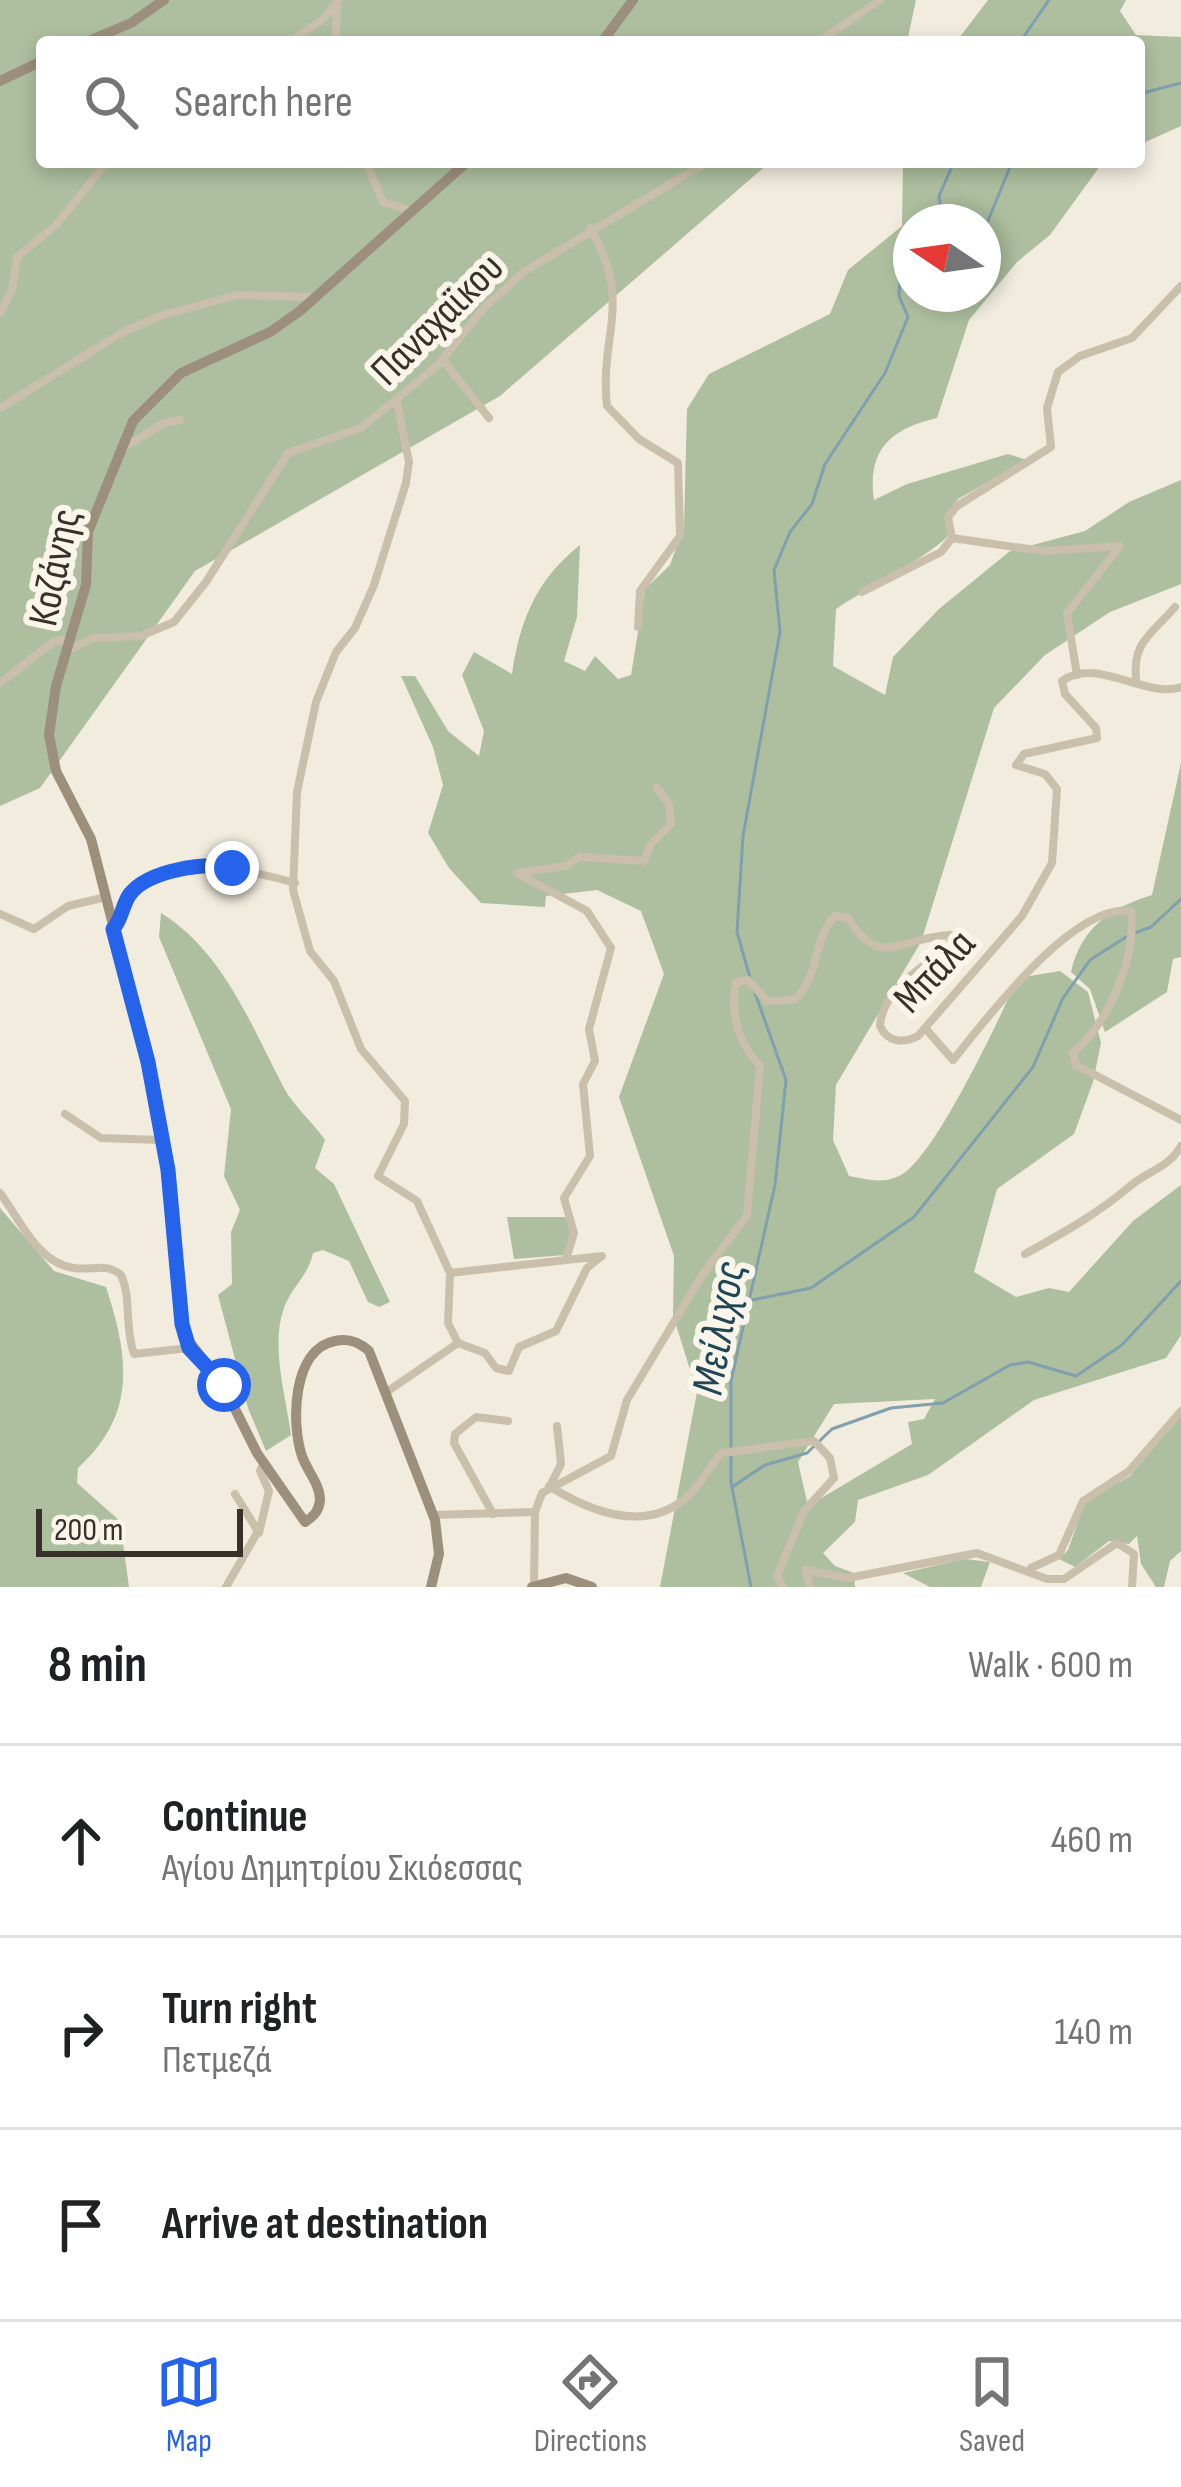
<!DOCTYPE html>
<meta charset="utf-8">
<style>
:root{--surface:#fff;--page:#f6f6f6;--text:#202124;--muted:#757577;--line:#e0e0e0;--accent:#2563eb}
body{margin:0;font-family:"Sofia Sans Condensed",sans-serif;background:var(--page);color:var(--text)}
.compass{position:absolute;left:893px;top:204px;width:108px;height:108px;border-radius:50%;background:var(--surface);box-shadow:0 6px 18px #0003;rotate:283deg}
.scale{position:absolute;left:36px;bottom:30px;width:207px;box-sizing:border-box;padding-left:12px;border:6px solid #373129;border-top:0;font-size:33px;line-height:42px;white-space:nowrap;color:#373129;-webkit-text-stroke:9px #f9f5ea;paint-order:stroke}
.stop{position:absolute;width:36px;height:36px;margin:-27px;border:9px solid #2563eb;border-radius:50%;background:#fff}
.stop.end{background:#2563eb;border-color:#fff;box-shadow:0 3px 12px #0008}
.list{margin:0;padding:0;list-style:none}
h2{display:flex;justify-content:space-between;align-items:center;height:156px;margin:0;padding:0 48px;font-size:51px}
h2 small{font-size:39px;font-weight:400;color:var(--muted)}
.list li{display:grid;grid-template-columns:78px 1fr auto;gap:36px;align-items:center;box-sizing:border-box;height:192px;padding:0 48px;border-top:3px solid var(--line)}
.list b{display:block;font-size:45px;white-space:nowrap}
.list p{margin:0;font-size:39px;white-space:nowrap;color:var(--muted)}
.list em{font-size:39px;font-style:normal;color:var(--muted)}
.icon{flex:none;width:66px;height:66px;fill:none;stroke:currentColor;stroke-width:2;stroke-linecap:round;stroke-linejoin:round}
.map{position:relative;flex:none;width:1181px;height:1587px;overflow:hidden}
.search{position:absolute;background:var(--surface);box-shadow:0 6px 18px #0003;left:36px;right:36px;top:36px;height:132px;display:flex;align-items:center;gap:30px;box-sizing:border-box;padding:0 42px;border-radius:12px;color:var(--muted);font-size:45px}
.sheet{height:732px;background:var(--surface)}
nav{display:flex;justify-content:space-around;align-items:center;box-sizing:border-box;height:168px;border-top:3px solid var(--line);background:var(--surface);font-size:33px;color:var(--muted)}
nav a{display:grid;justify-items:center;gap:6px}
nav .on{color:var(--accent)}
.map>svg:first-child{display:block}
.green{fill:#adbf9f;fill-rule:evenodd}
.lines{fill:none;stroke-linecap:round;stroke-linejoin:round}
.stream{stroke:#7fa0ac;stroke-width:3}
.street{stroke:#c9bfaa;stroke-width:8}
.secondary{stroke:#9c8f7c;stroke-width:10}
.route{stroke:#2563eb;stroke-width:15}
.labels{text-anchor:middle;stroke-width:12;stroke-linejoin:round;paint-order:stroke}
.street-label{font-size:42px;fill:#373129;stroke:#f9f5ea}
.water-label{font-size:45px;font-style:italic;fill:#214656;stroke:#f9f5ea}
</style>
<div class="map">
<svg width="1181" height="1587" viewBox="0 0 1181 1587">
<rect width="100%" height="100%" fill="#f1ecde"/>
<g class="green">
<path d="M0 0H916L907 42H42V162H770L500 396 195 571 40 788 0 806Z"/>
<path d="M988 0H1126L1120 11 1136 35 1181 37V126L1139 145V42H956Z"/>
<path d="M903 162H1103L1050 235 1017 262 969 320 937 418C890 429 867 450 874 500L907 484 1008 454 1027 460 958 499 945 517 949 534C940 550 859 593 836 609L833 666 885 695 893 657 939 609 1010 551 1085 531 1129 502 1181 480V584L1110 612 1045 655 994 708 921 942 836 1085 833 1140 849 1176C869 1180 886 1185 904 1173 938 1150 999 1019 1018 978L1060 971 1088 992 1101 1043 1093 1082 1074 1134 997 1189 974 1272 1016 1297 1049 1288 1069 1292 1133 1221 1181 1185V1335L1166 1358 1034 1400 928 1475 858 1500 855 1522 823 1553 835 1566 854 1573 855 1587H660L697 1392 673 1315 674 1256 619 1097 664 974 641 911 597 890 546 896 545 907 481 903 449 868 428 833 443 785 433 747 401 676H415L448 731 479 756 484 731 462 675 474 652 512 674C520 620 536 580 580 545L577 617 564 661 585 671 595 656 618 679 631 675 645 589 670 565 684 526 687 409 709 374 830 314 848 270 902 226ZM911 222H983V294H911ZM935 1399 924 1419 908 1422 912 1444 808 1506 798 1462 834 1404Z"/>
<path d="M1181 763V957L1173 959 1167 992 1105 1032 1090 989 1071 972C1081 928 1110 908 1152 895Z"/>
<path d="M161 913C223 951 252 1027 284 1088 294 1107 313 1122 325 1140L315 1168 334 1184 390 1302 379 1307 368 1302 349 1261 323 1250 313 1253C308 1277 290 1288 283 1311 271 1348 286 1397 291 1435L266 1451 248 1408 218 1295 232 1284 231 1232 240 1210 224 1176 231 1109 159 937Z"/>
<path d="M0 1208 54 1271 106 1287C129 1358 137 1414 78 1468L77 1483 120 1521 129 1587H0Z"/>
<path d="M507 1217H565L572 1231 565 1255 514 1259Z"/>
<path d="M1181 1415V1551L1170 1561 1164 1587H1156L1141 1564 1137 1536 1129 1544 1109 1541 1075 1567 1059 1559 1068 1550 1085 1502 1130 1476Z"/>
<path d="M965 1559 990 1562 981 1587H930L903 1573Z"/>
</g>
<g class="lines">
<g class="stream">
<path d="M1020 42 1049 0"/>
<path d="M1139 94 1181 83"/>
<path d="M943 222 939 196 954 162"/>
<path d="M983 233 1012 162"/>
<path d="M1135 933 1151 927 1181 899"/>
<path d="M751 981 737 932 743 836 780 632 774 570 790 532 812 504 825 464 885 373 908 317 899 296 900 275 911 264"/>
<path d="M752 1300 811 1288 914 1217 1033 1067 1063 998 1090 960 1126 937"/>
<path d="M732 1487 765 1465 807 1453 832 1429 891 1408 943 1403 1010 1365 1028 1362 1076 1376 1122 1345 1181 1281"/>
<path d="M751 1587 731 1482V1381L775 1185 786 1080 754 990"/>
</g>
<g class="street">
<path d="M289 42 322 20 339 0"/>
<path d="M336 42 337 5"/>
<path d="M818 42 880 0"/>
<path d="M366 162 383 202 411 211"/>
<path d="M590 228C634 303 599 334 607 406L639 439 678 463 680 536 640 591 638 627"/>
<path d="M0 313 12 290 17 257 56 225 107 162"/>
<path d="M443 360 489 418"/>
<path d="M397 402 409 462 406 483 374 585 355 628 336 652 316 702 297 792 293 890 310 951 334 981 361 1049 405 1101 404 1124 378 1176 417 1201 450 1273"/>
<path d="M0 408 123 332 160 316 237 295 316 297"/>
<path d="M123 448 164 423 180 420"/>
<path d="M862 592 941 552 952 538"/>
<path d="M69 650 93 638 141 636 174 622 206 582 288 453 361 428 438 365 482 310 522 273 707 162"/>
<path d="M1077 675 1067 613 1120 546 1043 551 952 538 948 517 957 506 1051 447 1047 408 1058 372 1080 356 1132 338 1181 286"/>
<path d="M1136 679C1132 642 1152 634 1175 607"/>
<path d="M0 683 53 642 69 639"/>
<path d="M0 914 34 929 68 906 106 897"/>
<path d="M113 929 132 891C188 859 236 866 295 883"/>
<path d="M926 1029 953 1060C988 1017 1073 903 1131 911 1136 958 1110 1021 1073 1053L1076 1065 1181 1120"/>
<path d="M65 1114 101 1138 161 1140"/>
<path d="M0 1193C20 1219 37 1263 74 1268 93 1271 105 1262 121 1275 132 1299 124 1326 134 1354L189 1348"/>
<path d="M1025 1254C1063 1233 1097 1214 1129 1187 1147 1171 1169 1168 1181 1146"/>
<path d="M567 1256 574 1233 564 1198 590 1156 583 1084 595 1061 589 1029 611 948 587 911 517 873 566 866 579 857 644 861 650 845 671 824 669 804 657 788"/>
<path d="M388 1391 458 1343 448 1323 450 1273 602 1256 587 1268 556 1331 519 1347 509 1371 496 1368 485 1353 458 1343"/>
<path d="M552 1482 561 1464 557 1426"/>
<path d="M549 1486C594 1514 652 1536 694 1490 704 1478 711 1464 722 1453L814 1441 830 1458 834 1478 804 1511 777 1576 783 1587"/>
<path d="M235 1494 259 1533 269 1491 260 1471 264 1463"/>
<path d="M493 1514 454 1443 455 1434 476 1417 508 1421"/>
<path d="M434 1515 535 1512"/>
<path d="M1031 1568 1059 1555 1083 1501 1129 1471 1181 1411"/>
<path d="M226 1587 257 1533"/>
<path d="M534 1587 535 1512 542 1493 611 1456 627 1400 701 1277 747 1215 760 1066C738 1042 730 1014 736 982L748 980 767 1001 794 1000C820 978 812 940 835 916L848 918C881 971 899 937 951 935L949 946C923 967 882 990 880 1026 887 1042 903 1044 918 1036L1022 916 1052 863 1057 789 1045 774 1016 765 1024 754 1097 738 1096 728 1065 694 1062 681C1097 656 1145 699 1181 687"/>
<path d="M810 1587 806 1570 848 1578 977 1553 1047 1579H1064L1117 1543 1134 1554 1132 1587"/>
</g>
<g class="secondary">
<path d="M86 42 131 23 164 0"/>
<path d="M602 42 633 0"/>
<path d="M0 81 42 61"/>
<path d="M431 1587 439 1554 435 1520 369 1351C359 1342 349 1338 335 1341 292 1349 291 1424 302 1456 307 1471 320 1484 320 1500 319 1511 314 1516 305 1522L257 1453 223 1385 185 1336 169 1178 145 1049 91 839 56 771 49 735 56 686 86 585 88 532 133 421 181 373 270 332 300 311 467 162"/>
<path d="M532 1587 566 1578 592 1587"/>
</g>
</g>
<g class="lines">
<path class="route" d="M224 1385 189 1348 182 1324 168 1170 148 1062 113 929C122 919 122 905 130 894 149 870 205 862 232 868"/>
</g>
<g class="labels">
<g class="street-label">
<text transform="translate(436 318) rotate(-45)" y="15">Παναχαϊκου</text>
<text transform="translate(53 567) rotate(-78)" y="15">Κοζάνης</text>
<text transform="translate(933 970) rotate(-47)" y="15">Μπάλα</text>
</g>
<g class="water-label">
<text transform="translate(717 1328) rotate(-80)" y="16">Μείλιχος</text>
</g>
</g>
</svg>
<svg class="compass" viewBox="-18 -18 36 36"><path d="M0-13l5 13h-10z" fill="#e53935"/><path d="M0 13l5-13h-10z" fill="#757577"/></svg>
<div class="scale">200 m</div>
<div class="stop" style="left:224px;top:1385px"></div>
<div class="stop end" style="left:232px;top:868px"></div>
<div class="search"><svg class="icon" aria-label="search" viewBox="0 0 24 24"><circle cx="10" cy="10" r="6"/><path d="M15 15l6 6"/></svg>Search here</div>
</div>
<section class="sheet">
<h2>8 min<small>Walk · 600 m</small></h2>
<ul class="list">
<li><svg class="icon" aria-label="ahead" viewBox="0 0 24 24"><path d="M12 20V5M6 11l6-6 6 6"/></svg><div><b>Continue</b><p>Αγίου Δημητρίου Σκιόεσσας</p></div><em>460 m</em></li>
<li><svg class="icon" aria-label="right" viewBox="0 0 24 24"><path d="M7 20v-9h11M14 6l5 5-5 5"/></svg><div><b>Turn right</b><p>Πετμεζά</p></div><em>140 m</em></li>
<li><svg class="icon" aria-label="arrive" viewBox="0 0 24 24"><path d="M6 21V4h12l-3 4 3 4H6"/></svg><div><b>Arrive at destination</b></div></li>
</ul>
</section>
<nav>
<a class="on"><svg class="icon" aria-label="map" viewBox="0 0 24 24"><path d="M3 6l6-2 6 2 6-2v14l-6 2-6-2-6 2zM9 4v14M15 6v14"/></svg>Map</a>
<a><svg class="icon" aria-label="directions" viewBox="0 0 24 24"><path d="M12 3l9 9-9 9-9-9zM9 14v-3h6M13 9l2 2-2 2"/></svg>Directions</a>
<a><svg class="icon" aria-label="saved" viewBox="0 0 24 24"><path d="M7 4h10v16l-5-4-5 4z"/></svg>Saved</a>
</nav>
